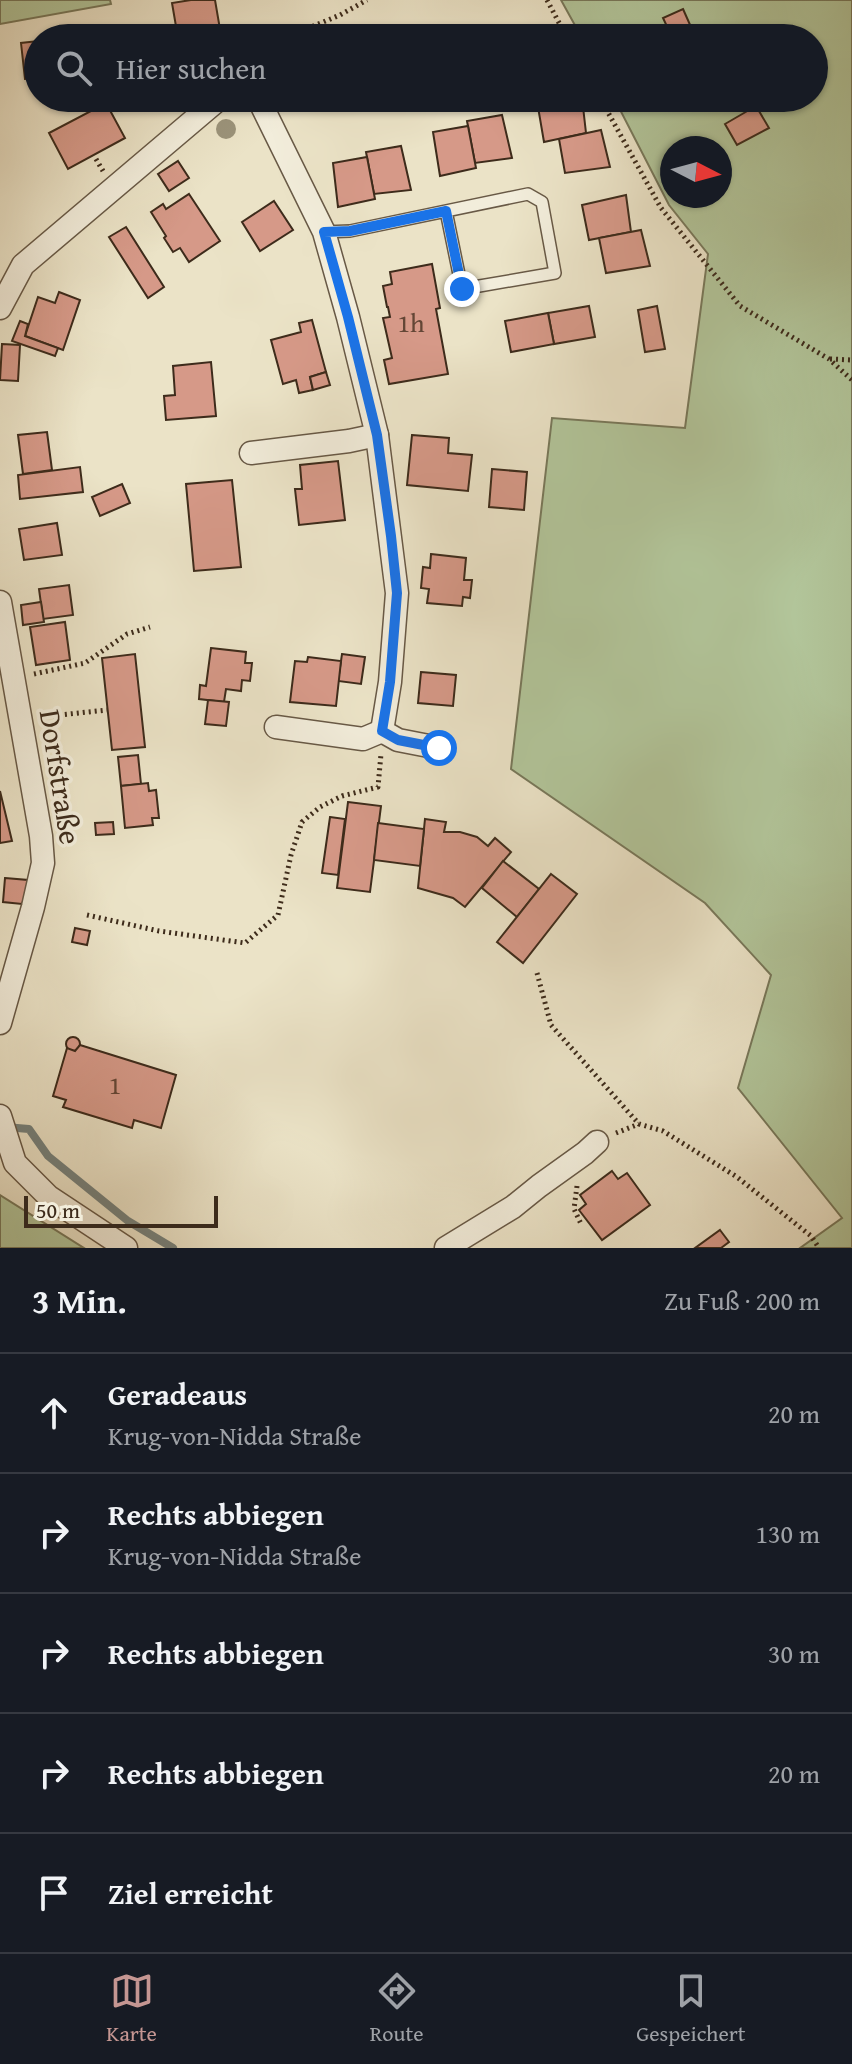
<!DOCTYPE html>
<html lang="de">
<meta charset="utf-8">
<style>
:root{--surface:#171b24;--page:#242831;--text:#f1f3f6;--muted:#9ea1a6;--line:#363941;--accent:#c59692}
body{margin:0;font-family:"Gentium Book Plus",serif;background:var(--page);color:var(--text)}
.compass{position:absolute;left:660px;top:136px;width:72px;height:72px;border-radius:50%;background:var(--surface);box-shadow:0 2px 6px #0004;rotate:96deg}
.scale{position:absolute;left:24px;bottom:20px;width:194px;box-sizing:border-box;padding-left:8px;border:4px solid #3d2b1b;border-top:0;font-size:22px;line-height:28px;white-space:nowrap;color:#3d2b1b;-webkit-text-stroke:6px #f2eddb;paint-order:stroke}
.stop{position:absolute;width:24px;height:24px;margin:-18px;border:6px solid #1a73e8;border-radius:50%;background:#fff}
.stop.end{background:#1a73e8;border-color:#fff;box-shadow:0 2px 8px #0008}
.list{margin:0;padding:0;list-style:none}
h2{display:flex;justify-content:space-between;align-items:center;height:104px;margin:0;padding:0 32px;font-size:34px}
h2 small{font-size:26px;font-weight:400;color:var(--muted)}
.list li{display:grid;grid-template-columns:52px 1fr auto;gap:24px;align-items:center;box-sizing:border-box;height:120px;padding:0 32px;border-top:2px solid var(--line)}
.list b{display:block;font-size:30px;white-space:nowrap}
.list p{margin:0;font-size:26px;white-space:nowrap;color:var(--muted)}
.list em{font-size:26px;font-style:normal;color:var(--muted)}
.icon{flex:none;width:44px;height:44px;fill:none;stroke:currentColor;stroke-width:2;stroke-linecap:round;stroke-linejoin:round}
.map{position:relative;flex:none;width:852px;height:1248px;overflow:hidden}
.search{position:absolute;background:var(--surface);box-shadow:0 2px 6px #0004;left:24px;right:24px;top:24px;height:88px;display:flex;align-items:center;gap:20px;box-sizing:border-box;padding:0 28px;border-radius:44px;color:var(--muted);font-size:30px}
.sheet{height:704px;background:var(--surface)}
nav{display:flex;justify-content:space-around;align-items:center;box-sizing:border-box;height:112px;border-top:2px solid var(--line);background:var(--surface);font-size:22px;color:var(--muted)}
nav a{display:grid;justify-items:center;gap:4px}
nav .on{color:var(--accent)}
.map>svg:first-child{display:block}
.green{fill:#b2c59a;stroke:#78785a;stroke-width:2;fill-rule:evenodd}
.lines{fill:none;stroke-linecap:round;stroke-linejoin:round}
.stream{stroke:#76827d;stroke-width:8}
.building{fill:#d69988;stroke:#3d2b1b;stroke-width:2}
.service-casing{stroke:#685946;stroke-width:14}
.minor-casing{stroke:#685946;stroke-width:25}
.path{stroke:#3d2b1b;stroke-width:5;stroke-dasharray:2 4;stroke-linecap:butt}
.service{stroke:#f2eddb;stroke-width:11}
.minor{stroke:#f2eddb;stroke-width:22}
.tree{fill:#9b937a}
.route{stroke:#1a73e8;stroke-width:10}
.labels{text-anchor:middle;stroke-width:7;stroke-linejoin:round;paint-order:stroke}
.number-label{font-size:26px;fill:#634636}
.street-label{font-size:30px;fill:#3d2b1b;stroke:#f2eddb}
</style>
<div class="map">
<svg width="852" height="1248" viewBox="0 0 852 1248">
<rect width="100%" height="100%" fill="#ebe3c7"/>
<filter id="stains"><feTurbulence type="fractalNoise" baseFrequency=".0025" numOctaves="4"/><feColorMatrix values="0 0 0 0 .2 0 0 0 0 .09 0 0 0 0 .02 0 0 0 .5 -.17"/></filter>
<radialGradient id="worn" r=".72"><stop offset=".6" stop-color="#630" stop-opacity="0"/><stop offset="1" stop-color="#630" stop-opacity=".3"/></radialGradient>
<g class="green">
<path d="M0 0H110L111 4 0 24Z"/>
<path d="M561 0H852V1248H800L842 1218 738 1088 771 975 705 903 511 769 552 418 685 428 708 254 669 205 614 98H814V38H582ZM672 148H720V196H672Z"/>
<path d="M0 1195 84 1248H0Z"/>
</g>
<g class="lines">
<path class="stream" d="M5 1127 29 1129 48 1156 128 1221 173 1248"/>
</g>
<g class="building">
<path d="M191 0H215L221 35 208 38H178L172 3Z"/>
<path d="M683 9 691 27 671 35 663 18Z"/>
<path d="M38 41V78L25 79 21 43Z"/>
<path d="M574 98H582L586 133 544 142 538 107Z"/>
<path d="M106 103 125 138 68 169 49 133Z"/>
<path d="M756 106 769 128 737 145 725 124Z"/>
<path d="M502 115 512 158 475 163 467 121Z"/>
<path d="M468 126 476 168 440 176 433 132Z"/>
<path d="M601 130 610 167 565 173 559 139Z"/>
<path d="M401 146 411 190 374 194 366 152Z"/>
<path d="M367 157 375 199 338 207 333 163Z"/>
<path d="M178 161 189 178 169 191 158 174Z"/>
<path d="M189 194 220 241 189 262 180 248 173 252 164 238 166 236 151 212 163 204 166 209Z"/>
<path d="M626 195 631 232 589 240 582 205Z"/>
<path d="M274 201 293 230 260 251 242 222Z"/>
<path d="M126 227 164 287 148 298 109 237Z"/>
<path d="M641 230 650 266 606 273 599 238Z"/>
<path d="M432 264 440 308 436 309 448 374 389 384 384 360 392 358 383 318 390 317 388 307H387L383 286 392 284 390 272Z"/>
<path d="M59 292 80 300 63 350 25 336 38 297 55 303Z"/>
<path d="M589 306 595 337 554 344 548 313Z"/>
<path d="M657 306 665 349 645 352 638 310Z"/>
<path d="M548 313 554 344 511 352 505 321Z"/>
<path d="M312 320 326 372 310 377 313 390 299 393 296 380 283 384 271 340 301 332 299 323Z"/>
<path d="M20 321 28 324 25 336 58 348 55 356 12 341Z"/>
<path d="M2 344 20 345 18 381 0 380Z"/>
<path d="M211 362 216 416 166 420 164 396 175 395 173 366Z"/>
<path d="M326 372 330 385 313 390 310 377Z"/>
<path d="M47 432 52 470 23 474 18 435Z"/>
<path d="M412 435 449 438 448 453 472 455 468 491 407 485Z"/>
<path d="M338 461 345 520 299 525 295 489H302L300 465Z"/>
<path d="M80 467 83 492 20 499 18 475Z"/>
<path d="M492 469 527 472 524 510 489 507Z"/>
<path d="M232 480 241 567 194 571 186 484Z"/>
<path d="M122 484 130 503 100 516 92 497Z"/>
<path d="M57 523 62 555 24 560 19 529Z"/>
<path d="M431 554 466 558 464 580H472L470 598 463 597 462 606 427 603 429 589 421 588 423 567 430 568Z"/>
<path d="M69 585 73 615 43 619 39 589Z"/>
<path d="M41 602 44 622 23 625 21 605Z"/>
<path d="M65 622 70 660 36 665 30 627Z"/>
<path d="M211 648 246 652 245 663H252L250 681 242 680 241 691 226 689 224 702 199 699 200 685 206 686Z"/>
<path d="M135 654 145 747 112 750 102 658Z"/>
<path d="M342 654 365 657 361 684 338 681Z"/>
<path d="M308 657 341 661 336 706 290 702 295 661 307 662Z"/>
<path d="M421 672 456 675 453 706 418 703Z"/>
<path d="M208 700 229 702 226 726 205 724Z"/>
<path d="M138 755 141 784 121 786 118 757Z"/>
<path d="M148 783 149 791 156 790 159 818H152L153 825 125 828 121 786Z"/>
<path d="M0 791 12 841 0 843Z"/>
<path d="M348 802 381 806 370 892 337 888Z"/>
<path d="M330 817 345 819 338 875 322 873Z"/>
<path d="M425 819 446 822 444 832H460L477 837 488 846 495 838 511 852 465 907 453 898 418 888Z"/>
<path d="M113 822 114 834 96 835 95 823Z"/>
<path d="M378 823 424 829 420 866 374 860Z"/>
<path d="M503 861 539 889 517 917 482 888Z"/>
<path d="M551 874 577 894 523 963 497 942Z"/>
<path d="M5 878 28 880 27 892 22 904 3 902Z"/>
<path d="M75 928 90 931 87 945 72 942Z"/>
<circle cx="73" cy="1044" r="7"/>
<path d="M80 1045 176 1075 161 1128 134 1120 132 1128 63 1107 66 1100 53 1096 67 1048 75 1051Z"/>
<path d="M612 1171 618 1179 627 1173 650 1205 602 1240 579 1210 586 1204 580 1195Z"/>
<path d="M720 1230 729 1242 721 1248H695Z"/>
</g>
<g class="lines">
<defs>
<path id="service" d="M324 232 350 231 528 194 542 202 555 273 462 289 446 211"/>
<g id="minor">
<path d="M258 98 324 232 348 317 377 435 397 593 390 682 382 731"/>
<path d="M0 308 23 265 220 98"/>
<path d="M251 453 349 441 377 435"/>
<path d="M0 602 41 836 43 863 33 907 0 1023"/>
<path d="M276 727 363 739 382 731 398 740 439 748"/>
<path d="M0 1116 15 1163 49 1197 126 1248"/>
<path d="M446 1248 513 1207 539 1186 585 1153 597 1142"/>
</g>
</defs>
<use href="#service" class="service-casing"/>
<use href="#minor" class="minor-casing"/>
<g class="path">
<path d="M547 0 567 38"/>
<path d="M285 38 340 15 367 0"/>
<path d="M600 98 661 208 740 306 829 359 852 380"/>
<path d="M96 159 103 171"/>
<path d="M830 359 852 360"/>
<path d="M34 674 85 663 127 634 150 627"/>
<path d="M41 717 107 710"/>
<path d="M87 915 159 931 245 943 278 915 291 855 302 822 320 807 342 796 378 787 381 754"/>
<path d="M537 973 551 1025 639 1124 663 1131 737 1177 811 1236 819 1248"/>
<path d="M616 1133 639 1124"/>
<path d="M577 1186 574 1209 582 1226"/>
</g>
<use href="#service" class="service"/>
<use href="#minor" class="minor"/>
</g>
<circle class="tree" cx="226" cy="129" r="10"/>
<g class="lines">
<path class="route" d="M439 748 398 740 382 731 390 682 397 593 391 536 377 435 348 317 324 232 350 231 446 211 462 289"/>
</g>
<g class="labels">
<g class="number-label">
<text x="411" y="332">1h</text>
<text x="115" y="1094">1</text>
</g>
<g class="street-label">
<text transform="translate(60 777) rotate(81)" y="10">Dorfstraße</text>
</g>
</g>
<rect width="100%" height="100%" filter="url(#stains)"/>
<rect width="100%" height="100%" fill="url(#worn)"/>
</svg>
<svg class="compass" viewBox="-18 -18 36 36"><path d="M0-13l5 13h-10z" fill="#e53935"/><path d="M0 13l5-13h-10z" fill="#9ea1a6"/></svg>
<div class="scale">50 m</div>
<div class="stop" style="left:439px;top:748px"></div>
<div class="stop end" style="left:462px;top:289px"></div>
<div class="search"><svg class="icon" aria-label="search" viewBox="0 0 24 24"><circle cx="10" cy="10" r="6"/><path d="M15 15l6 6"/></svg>Hier suchen</div>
</div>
<section class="sheet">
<h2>3 Min.<small>Zu Fuß · 200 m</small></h2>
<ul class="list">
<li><svg class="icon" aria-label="ahead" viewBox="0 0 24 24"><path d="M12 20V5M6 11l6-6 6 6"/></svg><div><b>Geradeaus</b><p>Krug-von-Nidda Straße</p></div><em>20 m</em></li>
<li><svg class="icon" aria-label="right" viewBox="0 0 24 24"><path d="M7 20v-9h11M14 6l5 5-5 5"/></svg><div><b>Rechts abbiegen</b><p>Krug-von-Nidda Straße</p></div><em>130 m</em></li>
<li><svg class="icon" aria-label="right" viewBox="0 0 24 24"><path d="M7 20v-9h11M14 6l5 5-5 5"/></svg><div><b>Rechts abbiegen</b></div><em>30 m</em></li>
<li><svg class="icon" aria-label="right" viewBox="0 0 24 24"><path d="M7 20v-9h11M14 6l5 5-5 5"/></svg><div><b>Rechts abbiegen</b></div><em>20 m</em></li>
<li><svg class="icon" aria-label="arrive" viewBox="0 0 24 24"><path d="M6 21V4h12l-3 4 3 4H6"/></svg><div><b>Ziel erreicht</b></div></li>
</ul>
</section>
<nav>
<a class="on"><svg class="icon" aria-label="map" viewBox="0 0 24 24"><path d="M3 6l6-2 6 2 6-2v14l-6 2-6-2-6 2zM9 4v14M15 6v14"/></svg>Karte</a>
<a><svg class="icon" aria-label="directions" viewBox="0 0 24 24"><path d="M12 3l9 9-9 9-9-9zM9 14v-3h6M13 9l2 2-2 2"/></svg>Route</a>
<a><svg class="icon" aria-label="saved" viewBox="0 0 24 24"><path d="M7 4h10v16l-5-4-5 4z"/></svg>Gespeichert</a>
</nav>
